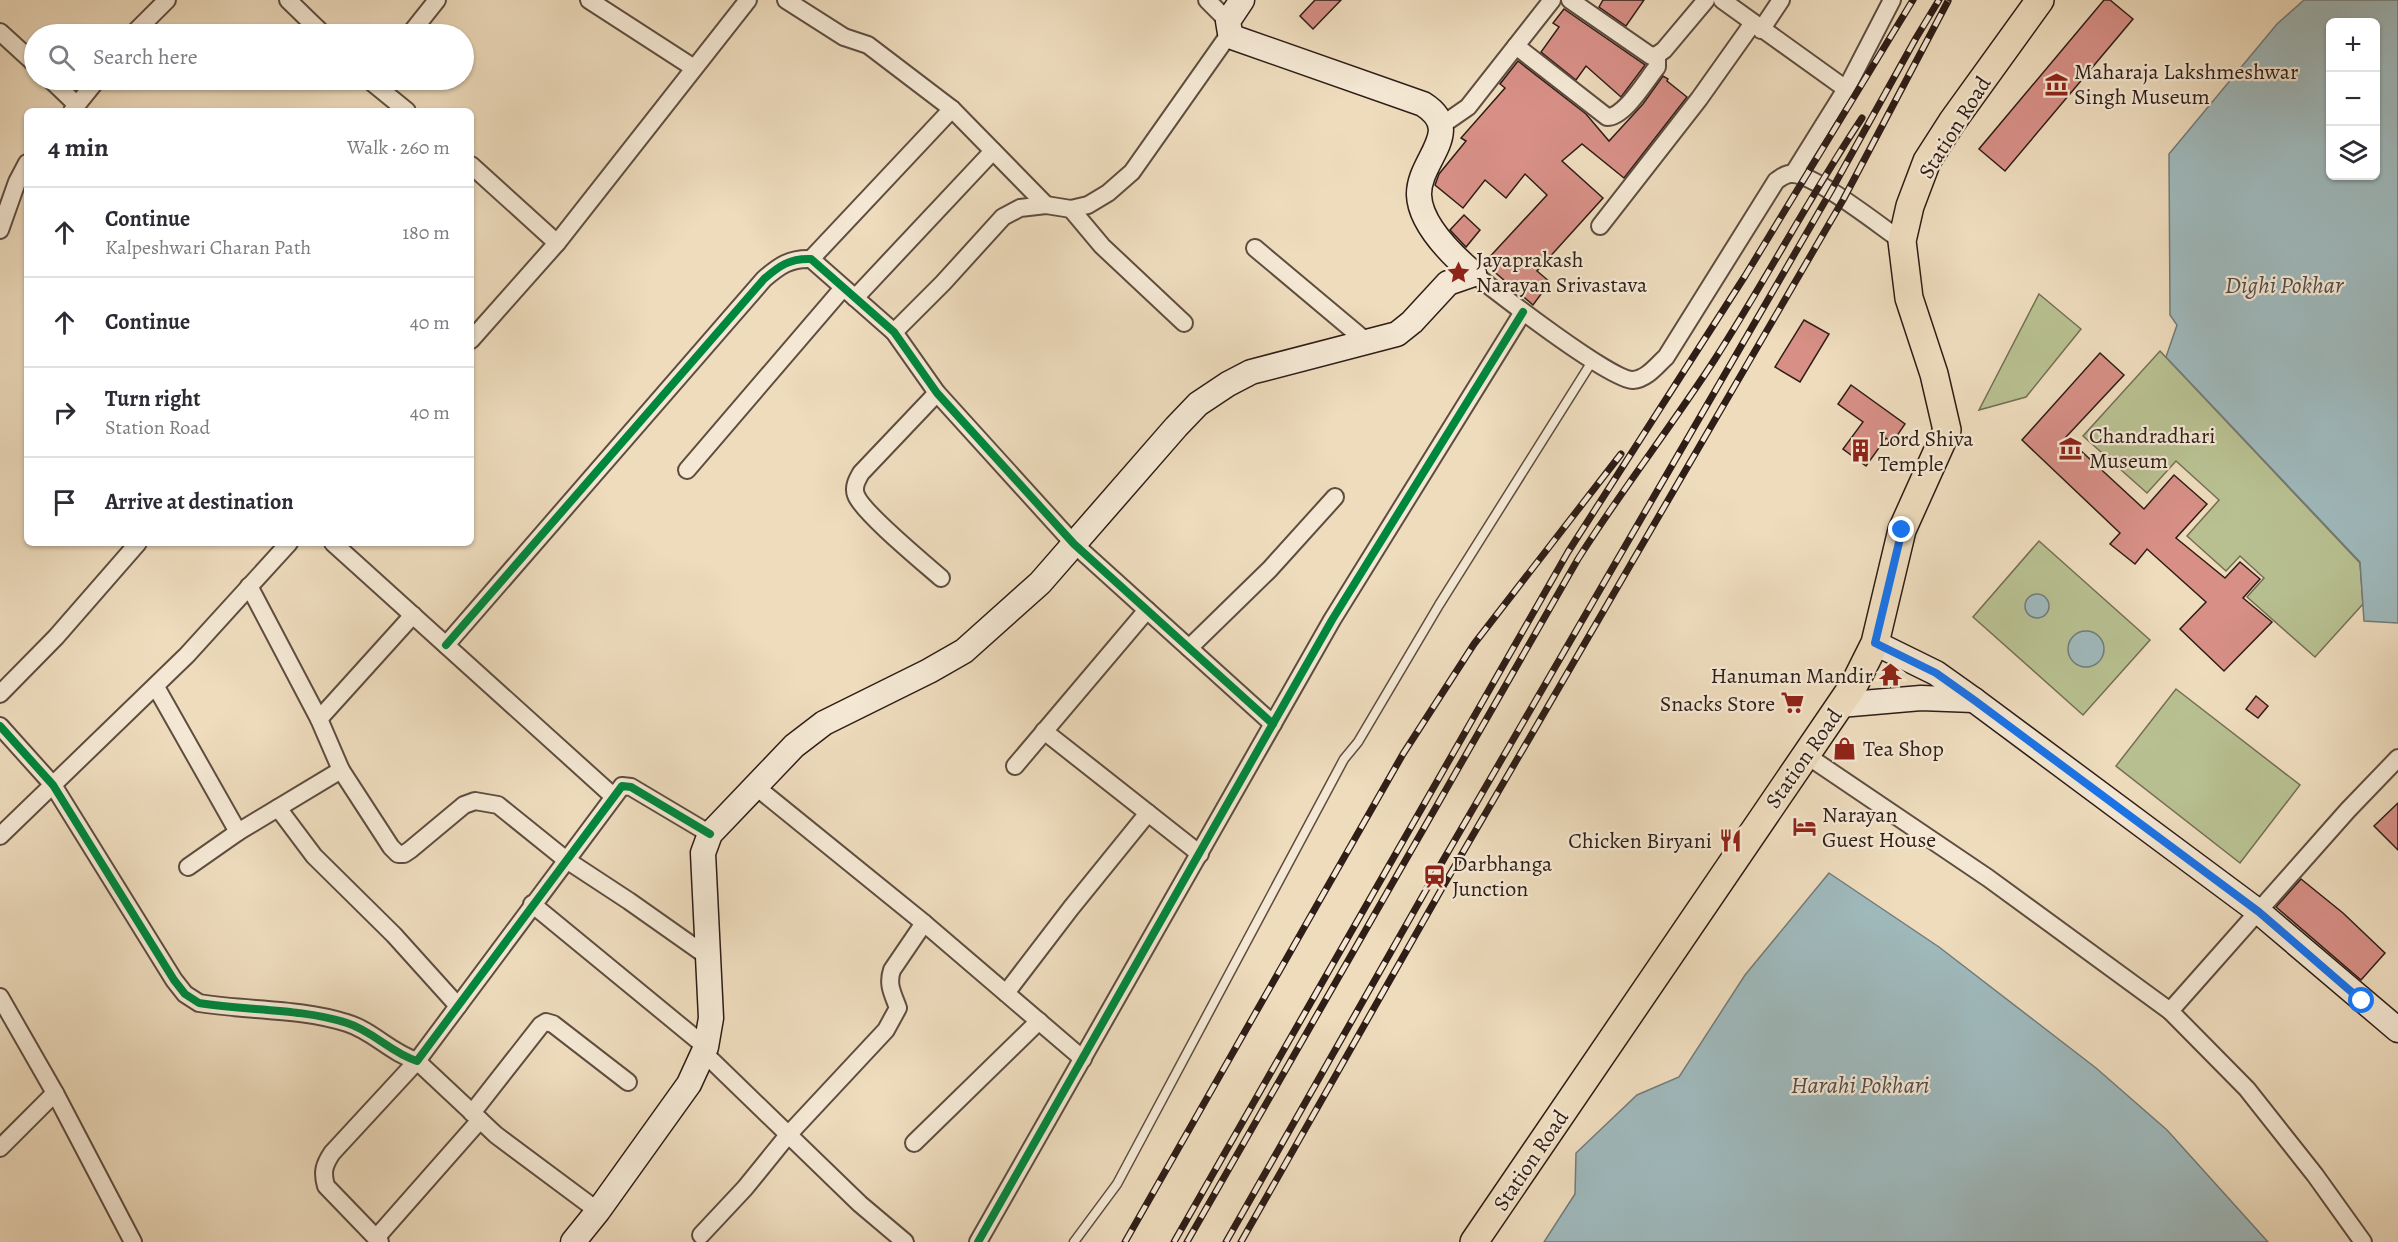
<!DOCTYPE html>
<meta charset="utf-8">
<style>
:root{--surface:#fff;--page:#f2f2f3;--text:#2b2b33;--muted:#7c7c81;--line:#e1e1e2}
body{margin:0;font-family:Alegreya,serif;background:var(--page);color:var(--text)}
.controls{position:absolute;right:18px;top:18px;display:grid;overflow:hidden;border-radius:9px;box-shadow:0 2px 4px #0004}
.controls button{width:54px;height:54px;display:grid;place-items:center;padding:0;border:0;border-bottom:2px solid var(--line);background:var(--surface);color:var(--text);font:30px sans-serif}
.stop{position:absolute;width:18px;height:18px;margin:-14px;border:4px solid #1a73e8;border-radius:50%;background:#fff}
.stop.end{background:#1a73e8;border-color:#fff;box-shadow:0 2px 6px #0008}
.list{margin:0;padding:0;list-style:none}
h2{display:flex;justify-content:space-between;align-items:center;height:78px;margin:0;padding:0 24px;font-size:26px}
h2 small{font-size:20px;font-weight:400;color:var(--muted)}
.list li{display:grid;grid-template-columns:39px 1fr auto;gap:18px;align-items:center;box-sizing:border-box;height:90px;padding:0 24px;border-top:2px solid var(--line)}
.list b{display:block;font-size:22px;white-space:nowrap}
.list p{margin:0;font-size:20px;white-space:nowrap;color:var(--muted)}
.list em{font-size:20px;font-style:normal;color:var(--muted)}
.icon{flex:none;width:33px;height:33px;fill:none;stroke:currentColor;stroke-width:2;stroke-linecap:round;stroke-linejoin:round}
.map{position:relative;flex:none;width:2398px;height:1242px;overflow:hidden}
.search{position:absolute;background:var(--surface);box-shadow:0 2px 4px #0004;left:24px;top:24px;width:450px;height:66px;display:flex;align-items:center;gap:15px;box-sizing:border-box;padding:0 21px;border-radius:33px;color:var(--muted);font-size:22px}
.panel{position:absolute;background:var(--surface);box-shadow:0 2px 4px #0004;left:24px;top:108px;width:450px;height:438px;border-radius:9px}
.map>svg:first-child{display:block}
.green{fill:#b8c091;stroke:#746e54;stroke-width:1.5}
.water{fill:#9fb9bc;stroke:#727b7a;stroke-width:1.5;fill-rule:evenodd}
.building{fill:#d78f86;stroke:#2f1d17;stroke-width:1.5}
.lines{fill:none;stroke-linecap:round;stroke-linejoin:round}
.lane-casing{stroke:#5f4d40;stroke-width:11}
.street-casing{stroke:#5f4d40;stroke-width:20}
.secondary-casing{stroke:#2f1d17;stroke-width:27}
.primary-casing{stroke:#2f1d17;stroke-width:30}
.lane{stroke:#f4e8d4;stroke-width:8}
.street{stroke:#f4e8d4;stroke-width:16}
.secondary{stroke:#f4e8d4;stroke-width:24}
.primary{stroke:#eedcbd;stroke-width:27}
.rail-casing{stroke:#2f1d17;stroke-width:7}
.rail{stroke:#f4e8d4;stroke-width:4.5;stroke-dasharray:14;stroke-linecap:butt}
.cycleway-casing{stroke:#f4e8d4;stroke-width:11}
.cycleway{stroke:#00873e;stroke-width:8}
.route{stroke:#1a73e8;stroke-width:8}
.labels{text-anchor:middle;stroke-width:4.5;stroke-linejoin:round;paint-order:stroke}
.poi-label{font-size:22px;fill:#2f1d17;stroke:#f4e8d4;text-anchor:start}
.street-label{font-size:22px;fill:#2f1d17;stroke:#f4e8d4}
.water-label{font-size:24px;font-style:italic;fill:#514c49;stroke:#f4e8d4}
</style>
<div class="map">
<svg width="2398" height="1242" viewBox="0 0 2398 1242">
<rect width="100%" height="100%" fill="#eedcbd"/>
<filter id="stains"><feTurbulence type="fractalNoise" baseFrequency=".00333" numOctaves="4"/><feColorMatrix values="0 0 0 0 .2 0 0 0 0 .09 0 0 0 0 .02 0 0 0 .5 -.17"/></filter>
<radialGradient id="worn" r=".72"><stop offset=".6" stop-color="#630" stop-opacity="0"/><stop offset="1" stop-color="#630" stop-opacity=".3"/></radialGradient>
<g class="green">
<path d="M2039 294 2081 329 2026 397 1979 410Z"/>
<path d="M2160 351 2360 563 2363 604 2315 657 2247 597 2264 578 2240 556 2226 571 2187 536 2219 500 2176 461 2147 493 2083 436Z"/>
<path d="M2039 541 2150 640 2083 715 1973 617Z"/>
<path d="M2176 689 2300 785 2240 863 2116 766Z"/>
</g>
<g class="water">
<path d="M2304 0H2398V623L2364 621 2360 562 2166 357 2177 325 2170 315 2169 154 2277 24ZM2376 22V176H2330V22Z"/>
<circle cx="2037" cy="606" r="12"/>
<circle cx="2086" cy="649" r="18"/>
<path d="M1829 873 1939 947 2096 1068 2167 1130 2268 1242H1544L1575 1194 1576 1153 1637 1095 1679 1077 1745 975Z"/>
</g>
<g class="building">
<path d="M1315 0H1341L1313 29 1300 16Z"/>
<path d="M1603 0H1644L1626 26 1599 7Z"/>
<path d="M2104 0H2110L2133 19 2005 171 1979 149Z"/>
<path d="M1564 9 1645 65 1621 97 1586 66 1576 80 1541 52 1559 27 1553 23Z"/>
<path d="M1518 61 1586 114 1609 141 1643 104 1663 76 1668 79 1667 81 1687 97 1624 178 1582 144 1562 161 1603 198 1537 271 1550 282 1533 305 1484 263 1547 195 1525 174 1506 198 1485 180 1463 208 1435 185 1439 174 1466 141 1461 138 1505 88 1500 84Z"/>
<path d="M1464 215 1480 230 1466 247 1450 230Z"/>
<path d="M1804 320 1829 334 1800 382 1775 367Z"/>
<path d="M2100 353 2124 375 2066 437 2144 509 2174 475 2207 504 2176 538 2225 578 2240 562 2260 579 2243 598 2272 622 2224 671 2180 629 2206 602 2147 549 2135 564 2110 544 2120 533 2022 440Z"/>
<path d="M1851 385 1905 424 1892 443 1886 438 1866 466 1843 449 1863 422 1838 404Z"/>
<path d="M2256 696 2268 706 2258 718 2246 709Z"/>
<path d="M2398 803V850L2374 826Z"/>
<path d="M2301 879 2343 913 2385 953 2361 980 2276 907Z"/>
</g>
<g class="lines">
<defs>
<path id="lane" d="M1074 1242 1117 1184 1344 759 1358 742 1439 605 1593 360"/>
<g id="street">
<path d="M288 0 323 34"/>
<path d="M589 0 694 68"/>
<path d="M786 0 844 37 868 45 952 109 1046 205"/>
<path d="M1207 0 1228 21"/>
<path d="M1570 0 1651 56 1657 55 1664 50 1706 0"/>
<path d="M1722 0 1846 89"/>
<path d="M1761 30 1781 0"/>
<path d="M0 32 34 63"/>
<path d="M133 34 167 0"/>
<path d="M410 34 437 0"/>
<path d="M1516 46 1607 117C1625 117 1646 80 1657 67V55"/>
<path d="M51 80 77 105"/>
<path d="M369 80 407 111"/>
<path d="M72 111 97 80"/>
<path d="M1442 125 1468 107 1552 0"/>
<path d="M471 165 557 243"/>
<path d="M1793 174 1846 89 1892 0"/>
<path d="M1071 209 1102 246 1184 323"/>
<path d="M1600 226 1699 99 1753 23"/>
<path d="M0 230 17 182 27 163"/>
<path d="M1255 248 1367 342"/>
<path d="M811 259 952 109"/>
<path d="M1474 274C1497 292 1611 381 1633 380 1647 379 1657 365 1666 357L1776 181C1782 177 1786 173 1793 174 1816 175 1880 226 1902 241"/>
<path d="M855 298 993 151"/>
<path d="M894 332 943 283 1003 217 1020 208 1046 205 1071 209 1088 205 1108 193 1132 172 1230 33"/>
<path d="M471 340 557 243 748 0"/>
<path d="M937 393 861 473C857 480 853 487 856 495 862 512 924 563 941 578"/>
<path d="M687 470 843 288"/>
<path d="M333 543 613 796"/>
<path d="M249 586 319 719 341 770 391 847 398 854H404L410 850 464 805 475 801 498 805 565 859 629 901 707 956"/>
<path d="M446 645 764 279C779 266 790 258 811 259L894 332 937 393 1074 544 1273 724"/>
<path d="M1189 648 1270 569 1335 497"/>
<path d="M156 687 238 832"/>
<path d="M0 694 56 637 138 543"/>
<path d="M319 719 413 615"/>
<path d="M0 726 53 785 174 980 185 994 199 1003C248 1011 300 1008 347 1023 373 1031 391 1053 417 1061L622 786 631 787 710 834"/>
<path d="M1044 731 1200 854"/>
<path d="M1806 755 1988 878 2170 1011 2247 1089 2315 1175 2363 1242"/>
<path d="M1015 766 1147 610"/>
<path d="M755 786 924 923 1083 1059"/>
<path d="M278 808 314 856 394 935 458 1006"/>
<path d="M0 836 187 655 289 543"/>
<path d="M188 867 238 832 341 770"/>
<path d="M532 904 706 1047"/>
<path d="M1006 993 1071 908 1148 813"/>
<path d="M0 997 55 1093 133 1242"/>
<path d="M2170 1011 2348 810 2398 758"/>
<path d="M704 1053 860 1204 905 1242"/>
<path d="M472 1113 541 1025 546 1022 553 1024 628 1082"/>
<path d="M914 1143 1039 1021"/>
<path d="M0 1148 55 1093"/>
<path d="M701 1235 745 1188 788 1135 886 1030 898 1008C893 994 887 985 892 970L924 923"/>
<path d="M376 1238 480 1120"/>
<path d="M380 1242 326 1186C322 1172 324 1165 332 1153L417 1061 496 1135 598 1211"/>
<path d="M978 1242 1332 620 1523 312"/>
</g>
<g id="secondary">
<path d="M1242 0 1228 21 1230 33 1235 38 1423 104C1466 131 1418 160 1419 195 1420 224 1453 256 1474 274"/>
<path d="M1875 643 1936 673 1974 700 2259 912 2398 1030"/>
<path d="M1840 705 1921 698 1974 700"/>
<path d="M573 1242 598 1211 689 1084 706 1047 711 1018 703 853 710 834 794 746 824 723 929 671 964 651 1040 583 1176 427 1198 404 1228 384 1251 372 1397 334 1412 322 1448 283 1474 274"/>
</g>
<path id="primary" d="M1474 1242 1855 683 1875 643 1902 530 1947 430 1934 374 1909 298 1902 241 1910 206 1927 161 1952 122 2040 0"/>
</defs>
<use href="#lane" class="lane-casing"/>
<use href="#street" class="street-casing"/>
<use href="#secondary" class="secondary-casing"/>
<use href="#primary" class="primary-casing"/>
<use href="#lane" class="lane"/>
<use href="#street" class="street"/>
<use href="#secondary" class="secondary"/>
<use href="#primary" class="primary"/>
<defs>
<g id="rail">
<path d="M1125 1242 1403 754 1474 644 1621 454"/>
<path d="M1174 1242 1568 552 1745 276 1913 0"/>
<path d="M1187 1242 1578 559C1621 491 1671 427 1715 359 1766 280 1810 196 1862 118"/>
<path d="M1226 1242 1434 876 1831 191 1916 38 1939 0"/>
<path d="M1241 1242 1445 883 1843 200 1948 1"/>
</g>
</defs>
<use href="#rail" class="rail-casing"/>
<use href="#rail" class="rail"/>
<defs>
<g id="cycleway">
<path d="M446 645 764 279C779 266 790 258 811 259L894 332 937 393 1074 544 1273 724"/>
<path d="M0 726 53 785 174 980 185 994 199 1003C248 1011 300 1008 347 1023 373 1031 391 1053 417 1061L622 786 631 787 710 834"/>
<path d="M978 1242 1332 620 1523 312"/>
</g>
</defs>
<use href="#cycleway" class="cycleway-casing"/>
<use href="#cycleway" class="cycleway"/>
</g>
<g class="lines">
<path class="route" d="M1902 530 1875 643 1936 673 1974 700 2259 912 2362 1001"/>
</g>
<defs>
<symbol id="museum-bare" viewBox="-9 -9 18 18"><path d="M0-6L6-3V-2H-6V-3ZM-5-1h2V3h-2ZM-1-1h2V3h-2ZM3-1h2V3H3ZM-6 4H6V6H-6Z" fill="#8f2418" stroke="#f4e8d4" stroke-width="2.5" paint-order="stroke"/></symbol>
<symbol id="sight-bare" viewBox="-9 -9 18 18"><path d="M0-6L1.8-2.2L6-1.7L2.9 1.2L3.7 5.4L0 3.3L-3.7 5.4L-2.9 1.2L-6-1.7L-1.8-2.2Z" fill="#8f2418" stroke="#f4e8d4" stroke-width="2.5" paint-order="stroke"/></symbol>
<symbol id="building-bare" viewBox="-9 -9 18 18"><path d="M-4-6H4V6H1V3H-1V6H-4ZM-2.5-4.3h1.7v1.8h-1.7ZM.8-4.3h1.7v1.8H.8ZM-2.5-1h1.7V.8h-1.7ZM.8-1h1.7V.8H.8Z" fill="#8f2418" stroke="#f4e8d4" stroke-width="2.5" paint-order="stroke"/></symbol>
<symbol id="temple-bare" viewBox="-9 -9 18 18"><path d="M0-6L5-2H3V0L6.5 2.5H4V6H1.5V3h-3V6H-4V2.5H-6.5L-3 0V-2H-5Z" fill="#8f2418" stroke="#f4e8d4" stroke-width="2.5" paint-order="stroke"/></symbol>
<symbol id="supermarket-bare" viewBox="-9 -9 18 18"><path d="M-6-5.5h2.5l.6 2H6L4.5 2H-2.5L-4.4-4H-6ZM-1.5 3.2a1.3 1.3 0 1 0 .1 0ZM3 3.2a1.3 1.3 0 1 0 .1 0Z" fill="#8f2418" stroke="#f4e8d4" stroke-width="2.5" paint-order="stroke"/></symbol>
<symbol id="shop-bare" viewBox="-9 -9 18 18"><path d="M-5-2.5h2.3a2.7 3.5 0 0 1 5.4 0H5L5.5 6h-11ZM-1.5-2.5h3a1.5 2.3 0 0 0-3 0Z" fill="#8f2418" stroke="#f4e8d4" stroke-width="2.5" paint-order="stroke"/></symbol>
<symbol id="hotel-bare" viewBox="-9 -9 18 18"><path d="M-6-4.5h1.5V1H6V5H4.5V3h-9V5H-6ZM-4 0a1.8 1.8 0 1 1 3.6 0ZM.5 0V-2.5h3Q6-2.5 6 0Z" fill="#8f2418" stroke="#f4e8d4" stroke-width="2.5" paint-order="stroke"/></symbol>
<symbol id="restaurant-bare" viewBox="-9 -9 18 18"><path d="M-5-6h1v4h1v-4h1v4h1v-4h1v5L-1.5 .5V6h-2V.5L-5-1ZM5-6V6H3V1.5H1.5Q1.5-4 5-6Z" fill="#8f2418" stroke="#f4e8d4" stroke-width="2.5" paint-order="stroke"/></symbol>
<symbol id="station-bare" viewBox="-9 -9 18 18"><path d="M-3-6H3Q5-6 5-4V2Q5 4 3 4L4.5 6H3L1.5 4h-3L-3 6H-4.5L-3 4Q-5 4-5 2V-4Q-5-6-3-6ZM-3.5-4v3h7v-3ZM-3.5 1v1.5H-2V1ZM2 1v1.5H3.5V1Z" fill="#8f2418" stroke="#f4e8d4" stroke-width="2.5" paint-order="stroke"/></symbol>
</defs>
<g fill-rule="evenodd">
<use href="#museum-bare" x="2040" y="68" width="33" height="33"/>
<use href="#sight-bare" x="1442" y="256" width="33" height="33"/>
<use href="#museum-bare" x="2054" y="432" width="33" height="33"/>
<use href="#building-bare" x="1844" y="434" width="33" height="33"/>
<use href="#temple-bare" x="1874" y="658" width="33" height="33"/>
<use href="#supermarket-bare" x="1776" y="686" width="33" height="33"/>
<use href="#shop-bare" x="1828" y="732" width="33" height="33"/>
<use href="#hotel-bare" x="1788" y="810" width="33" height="33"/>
<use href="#restaurant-bare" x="1714" y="824" width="33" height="33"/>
<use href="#station-bare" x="1418" y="860" width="33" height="33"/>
</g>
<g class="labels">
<g class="poi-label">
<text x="2074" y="79">Maharaja Lakshmeshwar<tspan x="2074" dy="25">Singh Museum</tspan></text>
<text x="1476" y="267">Jayaprakash<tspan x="1476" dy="25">Narayan Srivastava</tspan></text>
<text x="2089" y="443">Chandradhari<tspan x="2089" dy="25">Museum</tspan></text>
<text x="1878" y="446">Lord Shiva<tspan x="1878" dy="25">Temple</tspan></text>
<text x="1873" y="683" text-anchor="end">Hanuman Mandir</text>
<text x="1775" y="711" text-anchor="end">Snacks Store</text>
<text x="1863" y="756">Tea Shop</text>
<text x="1822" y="822">Narayan<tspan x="1822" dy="25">Guest House</tspan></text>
<text x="1712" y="848" text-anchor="end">Chicken Biryani</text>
<text x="1452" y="871">Darbhanga<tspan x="1452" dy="25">Junction</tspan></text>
</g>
<g class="street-label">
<text transform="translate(1954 127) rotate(-58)" y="8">Station Road</text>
<text transform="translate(1803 758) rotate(-55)" y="8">Station Road</text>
<text transform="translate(1530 1160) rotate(-56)" y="8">Station Road</text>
</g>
<g class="water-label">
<text x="2284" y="293">Dighi Pokhar</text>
<text x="1860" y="1093">Harahi Pokhari</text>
</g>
</g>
<rect width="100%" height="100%" filter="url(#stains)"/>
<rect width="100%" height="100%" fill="url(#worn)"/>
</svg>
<div class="controls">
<button>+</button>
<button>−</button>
<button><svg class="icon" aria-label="layers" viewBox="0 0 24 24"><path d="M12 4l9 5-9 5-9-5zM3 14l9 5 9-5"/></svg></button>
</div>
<div class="stop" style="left:2362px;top:1001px"></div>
<div class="stop end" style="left:1902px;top:530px"></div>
<div class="search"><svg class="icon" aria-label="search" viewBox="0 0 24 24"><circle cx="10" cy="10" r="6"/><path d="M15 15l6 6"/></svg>Search here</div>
<section class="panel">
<h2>4 min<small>Walk · 260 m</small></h2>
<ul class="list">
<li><svg class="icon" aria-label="ahead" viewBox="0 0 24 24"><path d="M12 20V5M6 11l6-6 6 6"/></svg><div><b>Continue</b><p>Kalpeshwari Charan Path</p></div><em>180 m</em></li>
<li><svg class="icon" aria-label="ahead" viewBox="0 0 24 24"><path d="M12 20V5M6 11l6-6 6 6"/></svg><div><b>Continue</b></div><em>40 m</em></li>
<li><svg class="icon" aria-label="right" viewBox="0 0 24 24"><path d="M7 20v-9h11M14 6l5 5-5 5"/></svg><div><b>Turn right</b><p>Station Road</p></div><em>40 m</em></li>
<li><svg class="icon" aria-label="arrive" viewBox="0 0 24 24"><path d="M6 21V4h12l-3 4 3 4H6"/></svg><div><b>Arrive at destination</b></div></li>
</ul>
</section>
</div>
